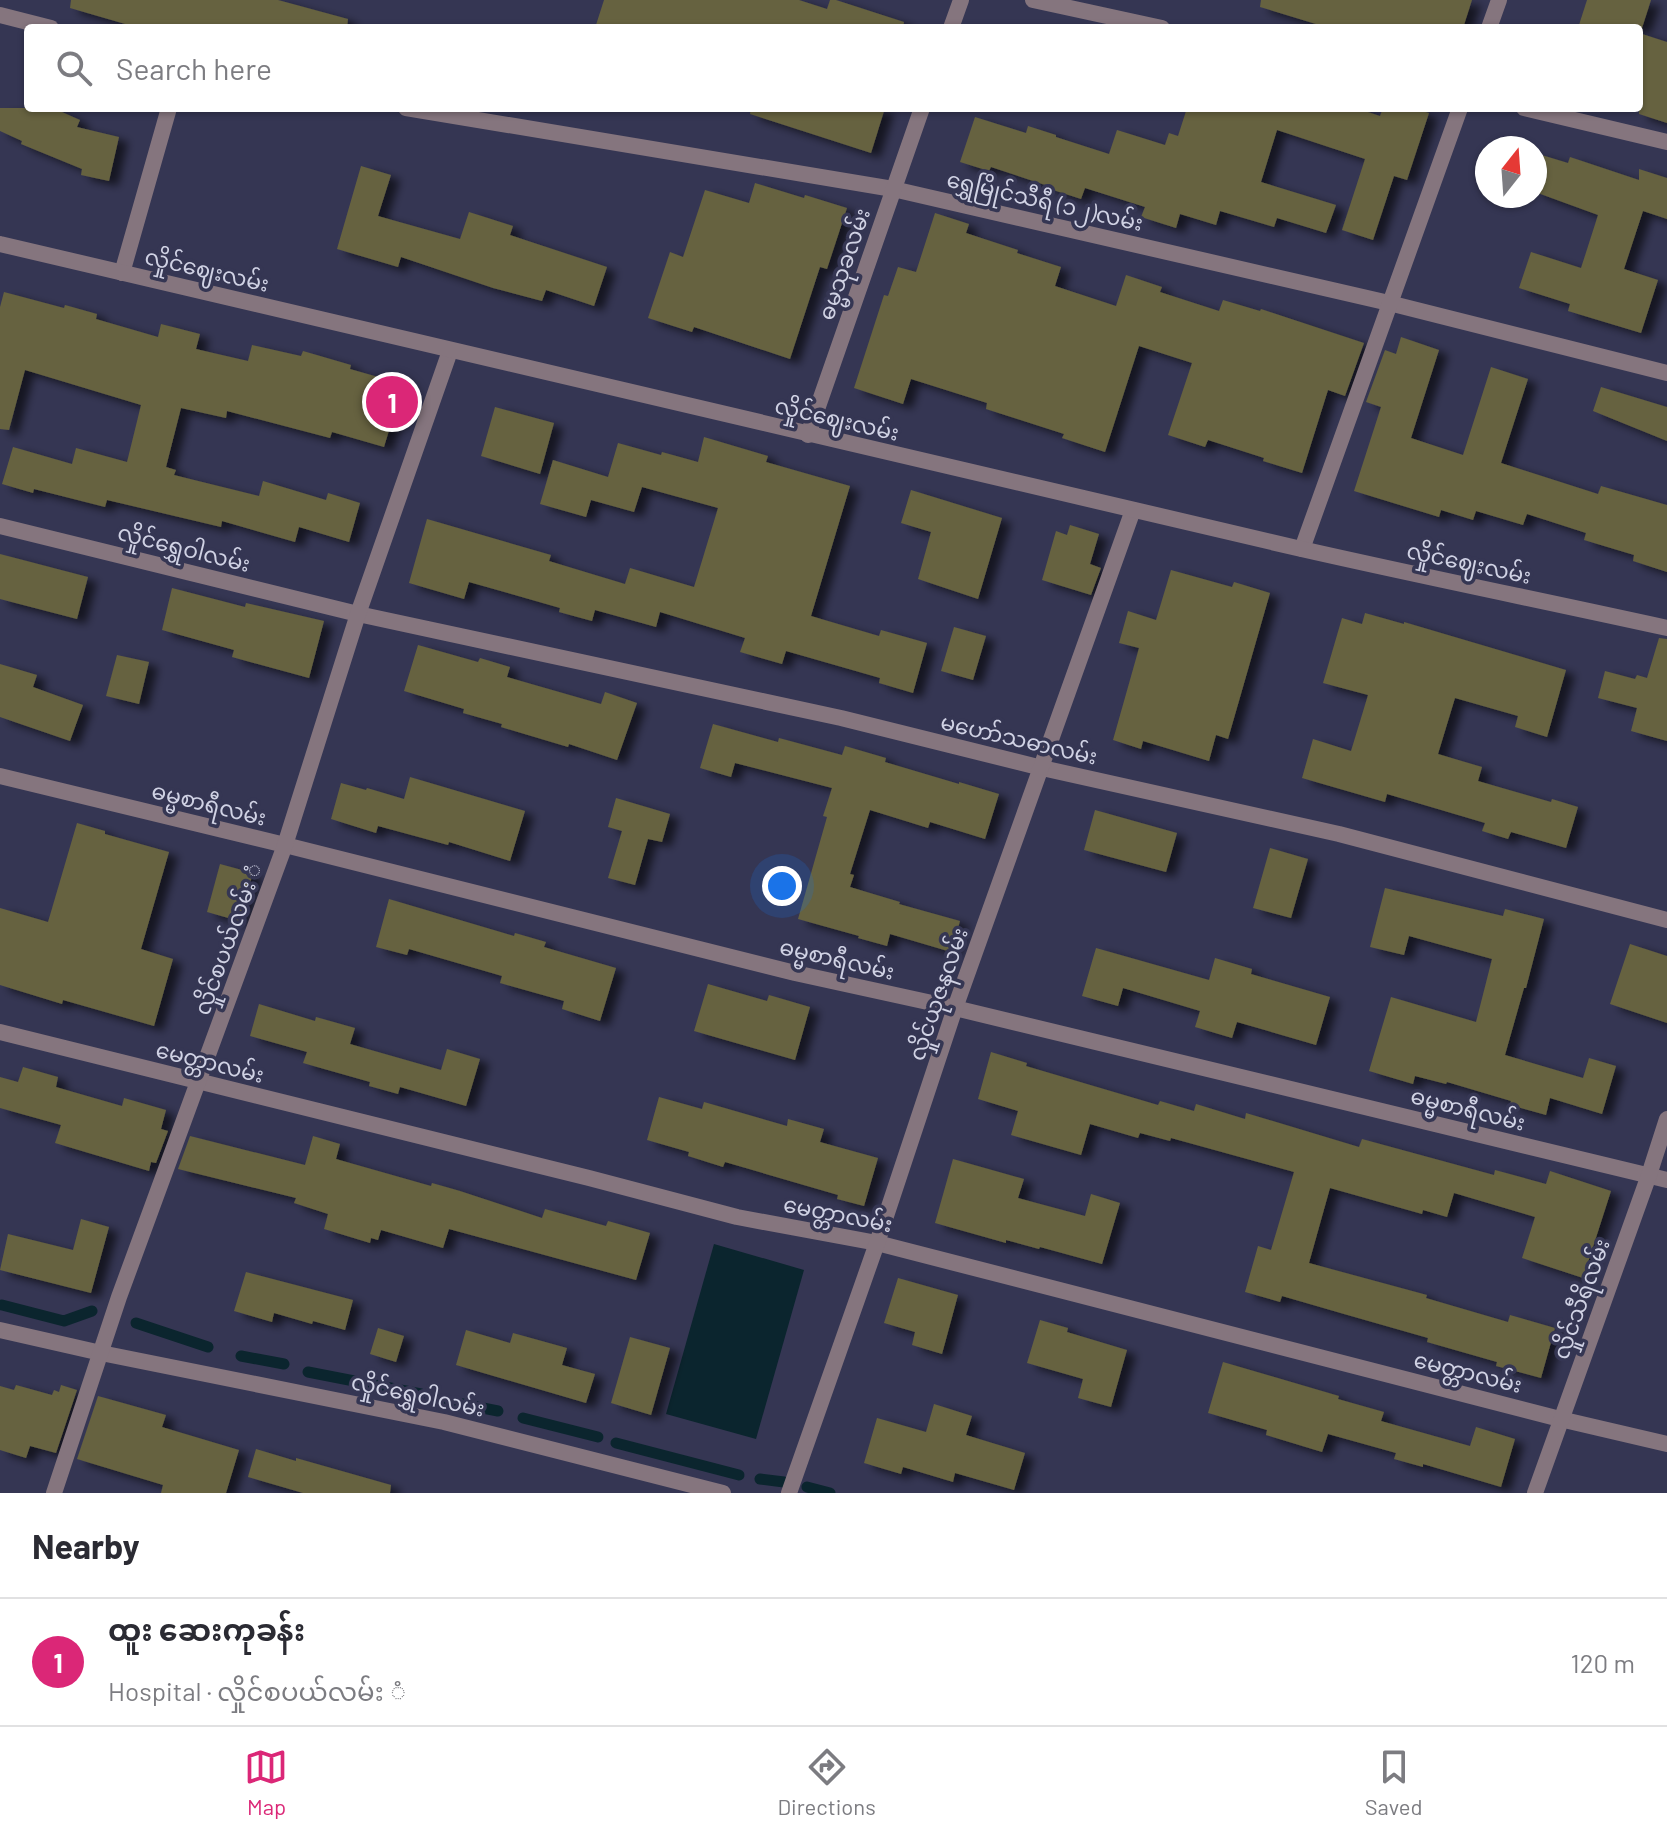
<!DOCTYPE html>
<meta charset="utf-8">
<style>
:root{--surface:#fff;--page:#f7f7f7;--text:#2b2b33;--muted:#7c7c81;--line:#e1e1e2;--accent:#db2777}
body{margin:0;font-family:Barlow,"Noto Sans Myanmar",sans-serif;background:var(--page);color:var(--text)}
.compass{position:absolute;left:1475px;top:136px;width:72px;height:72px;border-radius:50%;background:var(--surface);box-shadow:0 2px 6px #0004;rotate:17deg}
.you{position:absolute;left:782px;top:886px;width:28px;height:28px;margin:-20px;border:6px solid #fff;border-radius:50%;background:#1a73e8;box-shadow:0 0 0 12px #1a73e833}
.badge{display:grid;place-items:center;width:52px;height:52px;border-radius:50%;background:var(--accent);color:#fff;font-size:26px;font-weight:700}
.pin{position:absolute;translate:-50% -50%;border:4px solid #fff;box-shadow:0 2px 8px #0006}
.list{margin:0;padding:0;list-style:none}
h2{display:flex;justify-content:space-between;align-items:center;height:104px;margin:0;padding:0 32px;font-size:34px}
h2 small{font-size:26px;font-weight:400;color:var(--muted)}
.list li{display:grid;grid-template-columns:52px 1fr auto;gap:24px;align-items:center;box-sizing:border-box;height:128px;padding:0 32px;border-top:2px solid var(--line)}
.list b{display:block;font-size:30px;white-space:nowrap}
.list p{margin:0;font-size:26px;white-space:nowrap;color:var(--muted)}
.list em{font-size:26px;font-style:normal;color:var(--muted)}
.icon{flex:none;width:44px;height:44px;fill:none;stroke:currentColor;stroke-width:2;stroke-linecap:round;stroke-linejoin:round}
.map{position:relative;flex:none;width:1667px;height:1493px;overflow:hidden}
.search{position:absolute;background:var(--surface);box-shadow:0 2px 6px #0004;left:24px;right:24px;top:24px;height:88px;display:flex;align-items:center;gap:20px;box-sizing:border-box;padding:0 28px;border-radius:8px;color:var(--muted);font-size:30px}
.sheet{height:232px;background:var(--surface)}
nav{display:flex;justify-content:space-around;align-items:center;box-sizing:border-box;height:112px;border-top:2px solid var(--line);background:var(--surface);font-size:22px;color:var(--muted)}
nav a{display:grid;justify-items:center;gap:4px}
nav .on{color:var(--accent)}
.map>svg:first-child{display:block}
.water{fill:#0b252e}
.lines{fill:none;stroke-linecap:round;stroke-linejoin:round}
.stream{stroke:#0b252e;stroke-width:11}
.building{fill:#66623f;filter:url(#shadow)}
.minor{stroke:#85757e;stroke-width:16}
.tertiary{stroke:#85757e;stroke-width:16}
.labels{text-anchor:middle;stroke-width:7;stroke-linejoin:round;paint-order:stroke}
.street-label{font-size:22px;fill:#d0d2e4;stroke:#353653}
</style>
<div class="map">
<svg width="1667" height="1493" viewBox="0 0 1667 1493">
<defs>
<filter id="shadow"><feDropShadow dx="9" dy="5" stdDeviation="4" flood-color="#0009"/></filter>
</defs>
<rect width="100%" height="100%" fill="#353653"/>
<path class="water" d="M714 1244 804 1270 756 1439 666 1414Z"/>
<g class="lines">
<g class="stream">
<path d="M2 1305 64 1321 92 1311"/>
<path d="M136 1323 208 1347"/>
<path d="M241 1356 284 1364"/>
<path d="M308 1372 421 1394"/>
<path d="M447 1401 498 1411"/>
<path d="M523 1418 598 1437"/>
<path d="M616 1443 739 1475"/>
<path d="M760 1479 784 1482"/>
<path d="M807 1487 830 1493"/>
</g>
</g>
<g class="building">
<path d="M71 0H278L348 19 347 28H139L70 8Z"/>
<path d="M604 0H799L827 9 830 0H836L904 22 903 28H595Z"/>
<path d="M1261 0H1472L1463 28H1329L1260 7Z"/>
<path d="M1587 0H1651L1642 28H1578Z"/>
<path d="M1639 33 1667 42V123L1639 114Z"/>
<path d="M0 108H53L80 120 77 127 119 137 109 181 81 175 82 169 21 144 22 141 0 131Z"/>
<path d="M751 108H885L871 153 750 114Z"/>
<path d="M1187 108H1356L1380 116 1383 108H1412L1429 113 1407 180 1394 176 1373 240 1342 230 1365 159 1277 130 1261 182 1336 205 1326 233 1277 218 1274 227 1220 211 1216 225 1180 214 1176 228 1141 217 1145 207 1085 188 1081 199 1050 189 1051 187 991 167 989 171 960 162 975 117 1026 133 1028 126 1056 135V137L1109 154 1117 130 1165 145 1169 133 1178 136Z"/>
<path d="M1535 153 1568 163 1570 157 1639 180V169L1667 178V219L1643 211 1624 269 1658 280 1641 333 1568 311 1570 304 1519 288 1531 252 1581 268 1598 215 1535 192Z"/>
<path d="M361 166 391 175 378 216 460 239 469 212 513 226 510 235 607 267 594 306 546 290 542 301 493 288 401 257 398 267 337 249Z"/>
<path d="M755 183 804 198 805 195 847 208 827 269 820 267 790 359 694 327 692 332 648 318 670 252 683 257 705 190 749 203Z"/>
<path d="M935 213 969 224 966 233 1018 250 1017 253 1061 267 1055 286 1116 306 1126 275 1162 287 1160 292 1219 311 1223 300 1260 311 1261 309 1364 343 1345 396 1328 390 1302 473 1263 461 1264 458 1208 440 1205 447 1168 435 1192 363 1139 346 1105 452 1062 438 1064 434 986 409 987 403 911 379 903 404 854 388 884 295 888 296 898 267 916 272Z"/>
<path d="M4 292 64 308 65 305 97 314 96 319 158 337 161 324 200 334 196 349 248 361 252 345 301 356 303 351 351 365 350 369 403 384 384 447 332 432 330 438 227 411 226 418 181 408 166 467 176 470 174 475 259 496 263 481 326 500 328 493 360 503 349 542 299 527 295 542 222 521 221 527 107 500 105 507 34 489 33 493 2 484 13 447 72 464 76 448 127 462 141 405 25 370 9 430 0 429V307Z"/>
<path d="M1401 337 1439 350 1411 438 1463 455 1491 367 1528 379 1501 463 1598 494 1601 486 1667 505V572L1633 561 1634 555 1584 540 1586 533 1527 514 1523 525 1476 511 1473 520 1441 510 1439 517 1354 491 1381 407 1366 402 1385 350 1396 354Z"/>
<path d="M1601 387 1667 407V441L1593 411Z"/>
<path d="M495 407 554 423 540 474 481 456Z"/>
<path d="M704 437 768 456 766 462 850 486 811 616 879 636 881 630 927 643 913 693 879 683 880 678 786 651 782 664 740 652 745 638 660 612 656 627 595 610 592 621 559 612 560 608 469 582 464 599 409 583 427 519 551 555 549 561 625 584 630 568 694 587 718 508 642 487 634 512 591 500 586 517 540 504 553 460 608 477 618 443 661 455 662 452 698 462Z"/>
<path d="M911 490 1002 518 978 599 918 579 931 532 901 523Z"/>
<path d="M1070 525 1099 534 1090 564 1101 568 1091 595 1042 580 1056 531 1067 535Z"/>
<path d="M0 554 88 577 77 619 0 599Z"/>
<path d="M1171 570 1232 587 1234 582 1270 593 1228 739 1216 735 1209 761 1143 741 1141 749 1113 740 1139 648 1119 643 1128 611 1156 620Z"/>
<path d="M172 588 245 607 246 603 324 621 309 678 232 657 234 650 162 630Z"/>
<path d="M1365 613 1404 624V622L1566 670 1547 737 1515 727 1518 716 1455 698 1438 754 1482 767 1478 781 1551 802 1552 799 1578 807 1566 848 1511 832 1508 839 1482 831 1485 823 1387 794 1385 802 1302 778 1313 739 1351 751 1368 695 1323 683 1342 618 1362 624Z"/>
<path d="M954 627 986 636 973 680 941 671Z"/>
<path d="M1659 638 1667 639V741L1631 731 1637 708 1598 698 1605 671 1635 679 1637 675 1647 678Z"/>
<path d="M418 645 478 662 480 658 510 667 507 677 601 704 605 692 637 703 617 760 569 744 568 747 501 727 502 724 463 713 464 709 404 691Z"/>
<path d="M117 655 149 662 139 704 106 696Z"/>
<path d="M0 664 37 675 33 687 83 705 70 741 0 717Z"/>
<path d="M713 724 778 742 779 738 842 755 845 746 886 758 885 762 959 784V782L999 794 985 839 930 822 928 828 870 810 850 874 854 875 850 887 900 902 899 904 960 921 951 952 890 934 887 946 858 938 859 936 798 919 827 817 823 816 832 788 735 763 731 777 700 768Z"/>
<path d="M410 777 525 811 510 861 449 842 448 845 378 826 376 833 331 819 341 783 366 790 367 788 404 799Z"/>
<path d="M616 798 670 814 662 842 648 839 635 885 608 878 622 831 608 827Z"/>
<path d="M1095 810 1177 833 1166 872 1084 850Z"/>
<path d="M77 823 105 831V834L169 852 141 949 173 959 154 1026 63 1000 62 1004 0 985V908L48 922Z"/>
<path d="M1270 848 1308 859 1291 918 1253 908Z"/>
<path d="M220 864 253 873 239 921 207 912Z"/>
<path d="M1385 888 1503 916 1505 909 1544 919 1526 988H1524L1505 1055 1583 1078 1589 1058 1616 1066 1602 1114 1550 1098 1546 1115 1510 1105 1511 1101 1447 1082 1446 1084 1415 1076 1413 1084 1369 1071 1391 997 1476 1022 1492 959 1409 936 1404 955 1370 947Z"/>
<path d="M389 899 514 936 515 933 546 942 544 947 616 968 600 1021 562 1009 564 1001 500 983 502 976 409 949 407 955 376 947Z"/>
<path d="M1630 944 1667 956V1023L1610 1004Z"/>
<path d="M1096 948 1209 980 1215 958 1252 969 1251 974 1330 997 1316 1045 1237 1022 1232 1038 1195 1027 1200 1011 1123 988 1118 1006 1082 996Z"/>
<path d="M708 984 767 1001 769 995 810 1007 795 1060 694 1031Z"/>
<path d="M259 1004 315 1021 316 1017 355 1028 350 1044 441 1070 447 1049 480 1059 466 1106 400 1087 398 1094 369 1086 370 1082 303 1063 307 1052 250 1036Z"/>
<path d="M991 1052 1027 1063 1026 1066 1158 1105 1160 1101 1194 1111 1196 1104 1245 1119 1246 1113 1359 1147 1362 1139 1494 1175 1495 1170 1546 1184 1550 1171 1611 1191 1583 1278 1522 1258 1535 1217 1454 1193 1447 1217 1423 1210 1422 1214 1330 1188 1309 1263 1427 1295 1426 1298 1508 1322 1510 1315 1555 1328 1541 1378 1496 1366 1497 1362 1427 1342 1428 1338 1344 1314 1282 1296 1280 1302 1245 1292 1258 1246 1271 1250 1294 1172 1171 1138 1170 1141 1140 1133 1138 1138 1090 1124 1081 1155 1011 1135 1018 1111 978 1099Z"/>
<path d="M23 1067 58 1077 56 1087 122 1106 124 1098 166 1110 161 1129 168 1131 156 1163 151 1162 149 1171 55 1143 61 1125 0 1108V1077L18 1082Z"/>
<path d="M659 1097 702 1109 704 1102 787 1126 788 1119 824 1129 820 1142 878 1158 864 1206 837 1199 838 1195 725 1162 723 1167 688 1156 689 1152 647 1140Z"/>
<path d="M190 1136 305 1165 313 1136 340 1144 336 1159 431 1186 432 1183 460 1191 542 1218 545 1209 606 1226 608 1221 650 1233 636 1280 449 1229 443 1248 381 1230 378 1240 371 1238 370 1243 324 1229 328 1214 294 1203 296 1198 178 1169Z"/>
<path d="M953 1159 1024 1179 1018 1198 1085 1216 1091 1194 1120 1203 1102 1264 1040 1247 1039 1249 1006 1240V1243L935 1223Z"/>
<path d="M81 1219 109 1227 91 1293 0 1270 8 1234 73 1250Z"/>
<path d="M246 1272 353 1300 345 1330 313 1321 312 1324 274 1313 272 1322 234 1311Z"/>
<path d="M898 1278 958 1295 942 1354 912 1345 915 1332 884 1323Z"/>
<path d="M1040 1320 1068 1328 1067 1332 1127 1350 1111 1407 1078 1398 1083 1379 1027 1363Z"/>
<path d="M378 1328 404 1336 396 1362 370 1354Z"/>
<path d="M466 1330 510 1343 513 1333 567 1348 562 1365 595 1374 586 1403 456 1365Z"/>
<path d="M630 1337 670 1348 651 1415 611 1403Z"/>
<path d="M1223 1362 1339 1396 1338 1399 1384 1412 1381 1421 1470 1446 1476 1427 1515 1439 1501 1487 1423 1464V1467L1394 1459 1396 1453 1328 1434 1322 1452 1266 1435 1267 1430 1208 1413Z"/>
<path d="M16 1385 52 1395 54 1390 59 1392 61 1385 77 1390 56 1453 30 1446 26 1458 0 1450V1386L14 1390Z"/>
<path d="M98 1396 166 1415 162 1427 239 1450 226 1493H161L163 1485 77 1459Z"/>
<path d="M934 1404 972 1416 966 1435 1025 1453 1014 1490 955 1473 953 1482 903 1467 901 1474 864 1463 877 1418 926 1432Z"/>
<path d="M256 1449 296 1461V1458L391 1485 390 1493H303L248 1477Z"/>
</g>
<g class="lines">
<g class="minor">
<path d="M1033 0 1162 28"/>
<path d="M0 15 51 28"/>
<path d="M951 28 961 0"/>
<path d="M1489 28 1499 0"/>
<path d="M406 108 893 189 1389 303 1667 373"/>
<path d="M1524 108 1667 142"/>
<path d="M122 273 169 108"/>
<path d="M808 435 922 108"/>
<path d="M0 526 358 614 841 718 1042 768 1339 834 1667 920"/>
<path d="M1302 549 1460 108"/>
<path d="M0 776 285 845 795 973 955 1008 1667 1180"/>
<path d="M0 1032 589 1178 737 1217 877 1243 1560 1419 1667 1444"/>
<path d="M0 1330 101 1353 444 1422 723 1493"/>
<path d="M54 1493 119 1297 285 845 358 614 450 351"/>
<path d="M789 1493 877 1243 955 1008 1133 510"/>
<path d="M1535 1493 1649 1175 1667 1119"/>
</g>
<path class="tertiary" d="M0 244C432 347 864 450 1297 548 1420 576 1544 601 1667 628"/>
</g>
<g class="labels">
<g class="street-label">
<text transform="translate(1045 201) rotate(13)" y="8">ရွှေမြိုင်သီရီ (၁၂)လမ်း</text>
<text transform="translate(844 264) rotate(-71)" y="8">ဓမ္မသုခလမ်း</text>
<text transform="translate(207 270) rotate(13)" y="8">လှိုင်ဈေးလမ်း</text>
<text transform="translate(837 419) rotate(13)" y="8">လှိုင်ဈေးလမ်း</text>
<text transform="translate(184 548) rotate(14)" y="8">လှိုင်ရွှေဝါလမ်း</text>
<text transform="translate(1469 563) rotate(12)" y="8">လှိုင်ဈေးလမ်း</text>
<text transform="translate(1019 739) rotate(13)" y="8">မဟော်သဓာလမ်း</text>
<text transform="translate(209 804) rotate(14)" y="8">ဓမ္မစာရီလမ်း</text>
<text transform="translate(228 939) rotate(-70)" y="8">လှိုင်စပယ်လမ်း ံ</text>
<text transform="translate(837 959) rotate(13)" y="8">ဓမ္မစာရီလမ်း</text>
<text transform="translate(938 994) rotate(-71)" y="8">လှိုင်ယုဇနလမ်း</text>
<text transform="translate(210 1062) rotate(14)" y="8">မေတ္တာလမ်း</text>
<text transform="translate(1468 1109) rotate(14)" y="8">ဓမ္မစာရီလမ်း</text>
<text transform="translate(838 1214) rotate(11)" y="8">မေတ္တာလမ်း</text>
<text transform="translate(1581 1299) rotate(-70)" y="8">လှိုင်သီရိလမ်း</text>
<text transform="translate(1468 1372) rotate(14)" y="8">မေတ္တာလမ်း</text>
<text transform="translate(418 1395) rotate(12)" y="8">လှိုင်ရွှေဝါလမ်း</text>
</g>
</g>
</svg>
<svg class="compass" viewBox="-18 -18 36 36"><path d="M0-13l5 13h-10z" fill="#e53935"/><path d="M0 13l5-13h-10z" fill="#7c7c81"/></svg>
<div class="you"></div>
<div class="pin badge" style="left:392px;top:402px">1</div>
<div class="search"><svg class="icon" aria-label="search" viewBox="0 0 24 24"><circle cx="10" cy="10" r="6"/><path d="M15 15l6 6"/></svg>Search here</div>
</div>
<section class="sheet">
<h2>Nearby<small></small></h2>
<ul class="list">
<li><span class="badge">1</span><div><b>ထူး ဆေးကုခန်း</b><p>Hospital · လှိုင်စပယ်လမ်း ံ</p></div><em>120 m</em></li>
</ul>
</section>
<nav>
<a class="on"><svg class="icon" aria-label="map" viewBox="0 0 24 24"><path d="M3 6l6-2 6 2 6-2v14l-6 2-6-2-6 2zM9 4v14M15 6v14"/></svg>Map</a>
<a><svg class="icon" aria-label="directions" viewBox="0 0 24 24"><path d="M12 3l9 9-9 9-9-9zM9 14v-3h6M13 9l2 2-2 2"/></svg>Directions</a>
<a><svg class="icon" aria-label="saved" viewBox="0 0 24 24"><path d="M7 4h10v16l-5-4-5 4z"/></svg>Saved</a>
</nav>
